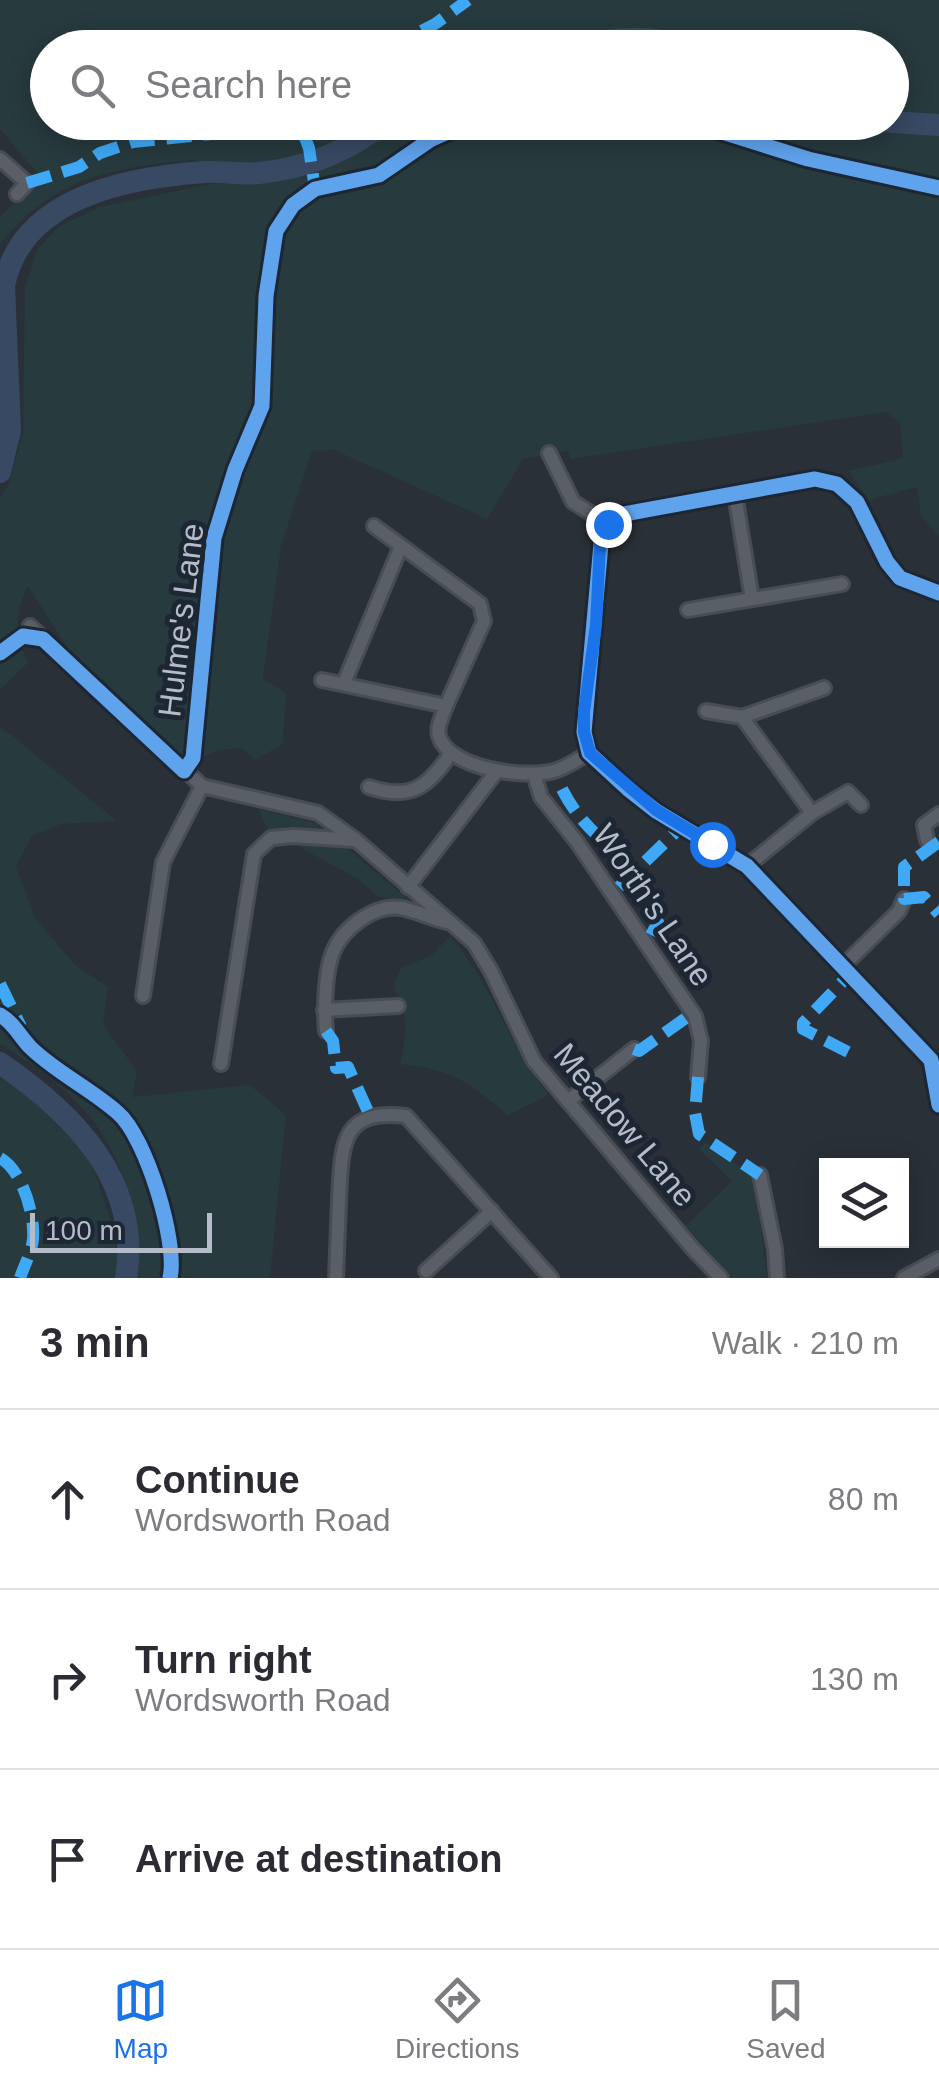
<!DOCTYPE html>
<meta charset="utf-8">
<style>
:root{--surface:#fff;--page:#f2f2f3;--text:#2b2b33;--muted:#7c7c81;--line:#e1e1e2;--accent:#1a73e8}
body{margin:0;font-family:Arial,sans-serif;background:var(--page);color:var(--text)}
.controls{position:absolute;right:30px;bottom:30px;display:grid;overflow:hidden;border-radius:0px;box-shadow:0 5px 25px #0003}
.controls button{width:90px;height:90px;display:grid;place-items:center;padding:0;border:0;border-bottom:2px solid var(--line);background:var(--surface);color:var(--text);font:50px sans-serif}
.scale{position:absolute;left:30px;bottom:25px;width:182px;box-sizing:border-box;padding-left:10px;border:5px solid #b4bcc9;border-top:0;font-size:28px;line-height:35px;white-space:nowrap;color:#b4bcc9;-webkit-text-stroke:8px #1d2633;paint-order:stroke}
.stop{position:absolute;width:30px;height:30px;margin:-22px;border:8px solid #1a73e8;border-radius:50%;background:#fff}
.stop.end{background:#1a73e8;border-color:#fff;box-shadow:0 2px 10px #0008}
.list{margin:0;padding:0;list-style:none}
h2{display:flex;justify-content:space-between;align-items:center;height:130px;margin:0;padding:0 40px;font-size:42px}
h2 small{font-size:32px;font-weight:400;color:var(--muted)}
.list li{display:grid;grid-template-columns:65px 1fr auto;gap:30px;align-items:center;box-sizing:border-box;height:180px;padding:0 40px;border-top:2px solid var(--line)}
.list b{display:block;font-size:38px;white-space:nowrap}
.list p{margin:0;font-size:32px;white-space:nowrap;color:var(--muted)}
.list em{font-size:32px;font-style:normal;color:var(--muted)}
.icon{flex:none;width:55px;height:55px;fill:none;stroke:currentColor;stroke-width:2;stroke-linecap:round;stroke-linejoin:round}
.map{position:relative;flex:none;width:939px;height:1278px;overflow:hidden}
.search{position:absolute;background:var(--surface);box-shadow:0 5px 25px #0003;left:30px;right:30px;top:30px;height:110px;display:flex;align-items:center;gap:25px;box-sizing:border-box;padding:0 35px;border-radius:55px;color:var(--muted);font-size:38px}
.sheet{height:670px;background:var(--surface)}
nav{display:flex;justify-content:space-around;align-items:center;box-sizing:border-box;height:140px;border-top:2px solid var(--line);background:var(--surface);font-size:28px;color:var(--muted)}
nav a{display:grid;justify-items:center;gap:5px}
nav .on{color:var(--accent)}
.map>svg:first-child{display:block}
.green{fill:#273a3e;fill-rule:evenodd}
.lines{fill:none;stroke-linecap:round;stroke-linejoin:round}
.river{stroke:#384963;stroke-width:22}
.street-casing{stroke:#484c53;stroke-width:18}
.street{stroke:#5a5e66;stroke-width:12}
.quiet{stroke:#3fa9f5;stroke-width:12;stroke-dasharray:25 12;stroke-linecap:butt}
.cycleway-casing{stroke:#1d2633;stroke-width:21}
.cycleway{stroke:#60a3ed;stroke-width:15}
.route{stroke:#1a73e8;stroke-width:12}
.labels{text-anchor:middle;stroke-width:10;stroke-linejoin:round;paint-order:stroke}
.street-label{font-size:32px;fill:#b4bcc9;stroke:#1d2633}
</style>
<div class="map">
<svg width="939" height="1278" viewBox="0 0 939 1278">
<rect width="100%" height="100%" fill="#2a3038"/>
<g class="green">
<path d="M0 0H939V536L921 516 917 487 869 500 849 471 903 458 900 423 886 412 570 459 568 451 523 459 487 519 334 450 312 451 281 546 263 679 286 693 283 744 255 760 241 748 218 750 191 763 166 743 71 653 28 586C14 615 15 633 28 663L0 690V498L8 486 23 433 25 287 37 250 58 227 100 207 220 182 195 160C111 168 57 175 0 244V217L30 187 44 181 0 129ZM48 48H892V122H48Z"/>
<path d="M0 726 117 821 61 824 32 836 16 866 34 916 75 965 108 987 103 1025 137 1071 132 1097 250 1085 286 1115 270 1278H134C141 1163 96 1101 0 1044Z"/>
<path d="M258 809 316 823 414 904 377 896 358 879 294 844 276 847Z"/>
<path d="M450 936C492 984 509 1046 549 1095L508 1115C463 1079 458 1072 400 1064 408 1034 408 1014 393 987L401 968 432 955Z"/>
<path d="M0 1077C67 1124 86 1134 109 1216 114 1237 122 1257 116 1278H0Z"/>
<path d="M706 1142 755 1177 767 1278H733L686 1226 732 1181 699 1149Z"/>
</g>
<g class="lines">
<g class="river">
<path d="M556 48C604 40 645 32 692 48"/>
<path d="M892 122 939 125"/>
<path d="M0 472 10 431 4 286C21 197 128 177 206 172 224 171 242 175 259 173 306 168 349 151 385 122"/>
<path d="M0 1063C73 1113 142 1181 126 1278"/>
</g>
<defs>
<g id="street">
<path d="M0 159 27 183 17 194"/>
<path d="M549 453 573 502 608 524"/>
<path d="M735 494 752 599"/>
<path d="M939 593 900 578 887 562 857 502 837 484 815 479 624 514 608 524 602 533 584 732 589 753 628 789 656 811 747 866 931 1060 939 1105"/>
<path d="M688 610 842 584"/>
<path d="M30 626 202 786 318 813 356 840 474 943 491 971 534 1061 693 1249 721 1278"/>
<path d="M322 680 446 706 484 621 480 604 374 526"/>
<path d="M344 683 401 546"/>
<path d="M446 706C443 715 436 727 439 736 449 769 525 779 554 771 566 768 578 759 589 753"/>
<path d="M706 711 742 717 824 688"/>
<path d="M742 717 812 813"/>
<path d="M534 774 541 797 577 842 695 1016 701 1041 698 1077"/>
<path d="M369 787C411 801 428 787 451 753"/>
<path d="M927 840 924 825 939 814"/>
<path d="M747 866 812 813 848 792 861 805"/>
<path d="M408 887 496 772"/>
<path d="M841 968 899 911 904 899"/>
<path d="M143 996 163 862 202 786"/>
<path d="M324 1010 398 1006"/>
<path d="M326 1031C324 1011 325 971 333 952 343 928 374 904 401 908 417 911 432 919 447 922"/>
<path d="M221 1064 254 854 271 838 293 836 354 840"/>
<path d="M568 1101 634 1049"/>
<path d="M760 1175 775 1249 777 1278"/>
<path d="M426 1271 492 1211"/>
<path d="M336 1278C337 1252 338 1226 339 1200 342 1147 339 1108 406 1116L551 1278"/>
<path d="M904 1278 939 1259"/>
</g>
</defs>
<use href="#street" class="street-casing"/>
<use href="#street" class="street"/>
<g class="quiet">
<path d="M389 48 435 24 468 0"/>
<path d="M27 183 79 167 100 153 133 142 300 125 309 148 315 189"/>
<path d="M562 789C580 825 607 845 638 868"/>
<path d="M939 842 904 867V899L924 897 939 914"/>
<path d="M619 887 682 826"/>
<path d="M651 935 658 922 654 917"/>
<path d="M0 984 21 1027"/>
<path d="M326 1031 333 1041 336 1068 348 1067 370 1116"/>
<path d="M634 1049 639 1051 693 1013"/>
<path d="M848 1052 803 1029V1023L849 975"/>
<path d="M698 1077 695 1113 699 1134 760 1175"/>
<path d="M0 1158C22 1170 35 1214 33 1239 32 1251 24 1266 20 1278"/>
</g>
<defs>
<g id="cycleway">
<path d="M690 122 808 159 939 188"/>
<path d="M939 593 900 578 887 562 857 502 837 484 815 479 624 514 608 524 602 533 584 732 589 753 628 789 656 811 747 866 931 1060 939 1105"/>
<path d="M0 653 23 636 43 639 184 771 193 758 214 538 235 470 262 406 266 296 276 231 293 205 315 189 379 175 430 140 470 122"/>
<path d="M0 1015C14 1023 20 1037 31 1048 57 1073 91 1089 118 1113 146 1137 178 1242 170 1278"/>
</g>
</defs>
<use href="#cycleway" class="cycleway-casing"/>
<use href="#cycleway" class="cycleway"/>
</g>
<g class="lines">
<path class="route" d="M608 524 602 533 600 545 596 625 584 712V732L590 753 656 810 712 844"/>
</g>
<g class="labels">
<g class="street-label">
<text transform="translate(181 620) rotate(-83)" y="11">Hulme's Lane</text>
<text transform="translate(653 905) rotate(56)" y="11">Worth's Lane</text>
<text transform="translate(625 1125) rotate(50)" y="11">Meadow Lane</text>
</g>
</g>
</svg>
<div class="controls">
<button><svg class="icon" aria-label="layers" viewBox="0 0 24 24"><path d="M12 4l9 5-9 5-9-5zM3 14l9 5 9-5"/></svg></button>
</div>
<div class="scale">100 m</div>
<div class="stop" style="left:712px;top:844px"></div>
<div class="stop end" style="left:608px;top:524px"></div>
<div class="search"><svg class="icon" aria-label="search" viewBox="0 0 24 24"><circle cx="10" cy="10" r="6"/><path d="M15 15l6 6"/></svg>Search here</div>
</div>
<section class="sheet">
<h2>3 min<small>Walk · 210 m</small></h2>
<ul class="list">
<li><svg class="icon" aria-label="ahead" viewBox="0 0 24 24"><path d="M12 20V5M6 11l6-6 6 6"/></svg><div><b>Continue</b><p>Wordsworth Road</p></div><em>80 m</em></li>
<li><svg class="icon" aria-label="right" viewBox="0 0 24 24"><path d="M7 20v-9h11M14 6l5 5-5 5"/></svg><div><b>Turn right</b><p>Wordsworth Road</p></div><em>130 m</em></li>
<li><svg class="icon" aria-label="arrive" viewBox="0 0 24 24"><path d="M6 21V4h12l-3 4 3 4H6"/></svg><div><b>Arrive at destination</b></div></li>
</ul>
</section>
<nav>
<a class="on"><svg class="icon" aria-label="map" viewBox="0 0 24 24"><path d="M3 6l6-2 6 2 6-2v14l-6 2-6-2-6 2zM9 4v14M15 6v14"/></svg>Map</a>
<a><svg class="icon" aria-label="directions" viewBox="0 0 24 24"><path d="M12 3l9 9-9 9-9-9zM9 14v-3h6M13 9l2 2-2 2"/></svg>Directions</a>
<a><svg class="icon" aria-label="saved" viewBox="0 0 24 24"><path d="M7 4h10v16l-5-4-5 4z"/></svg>Saved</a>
</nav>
